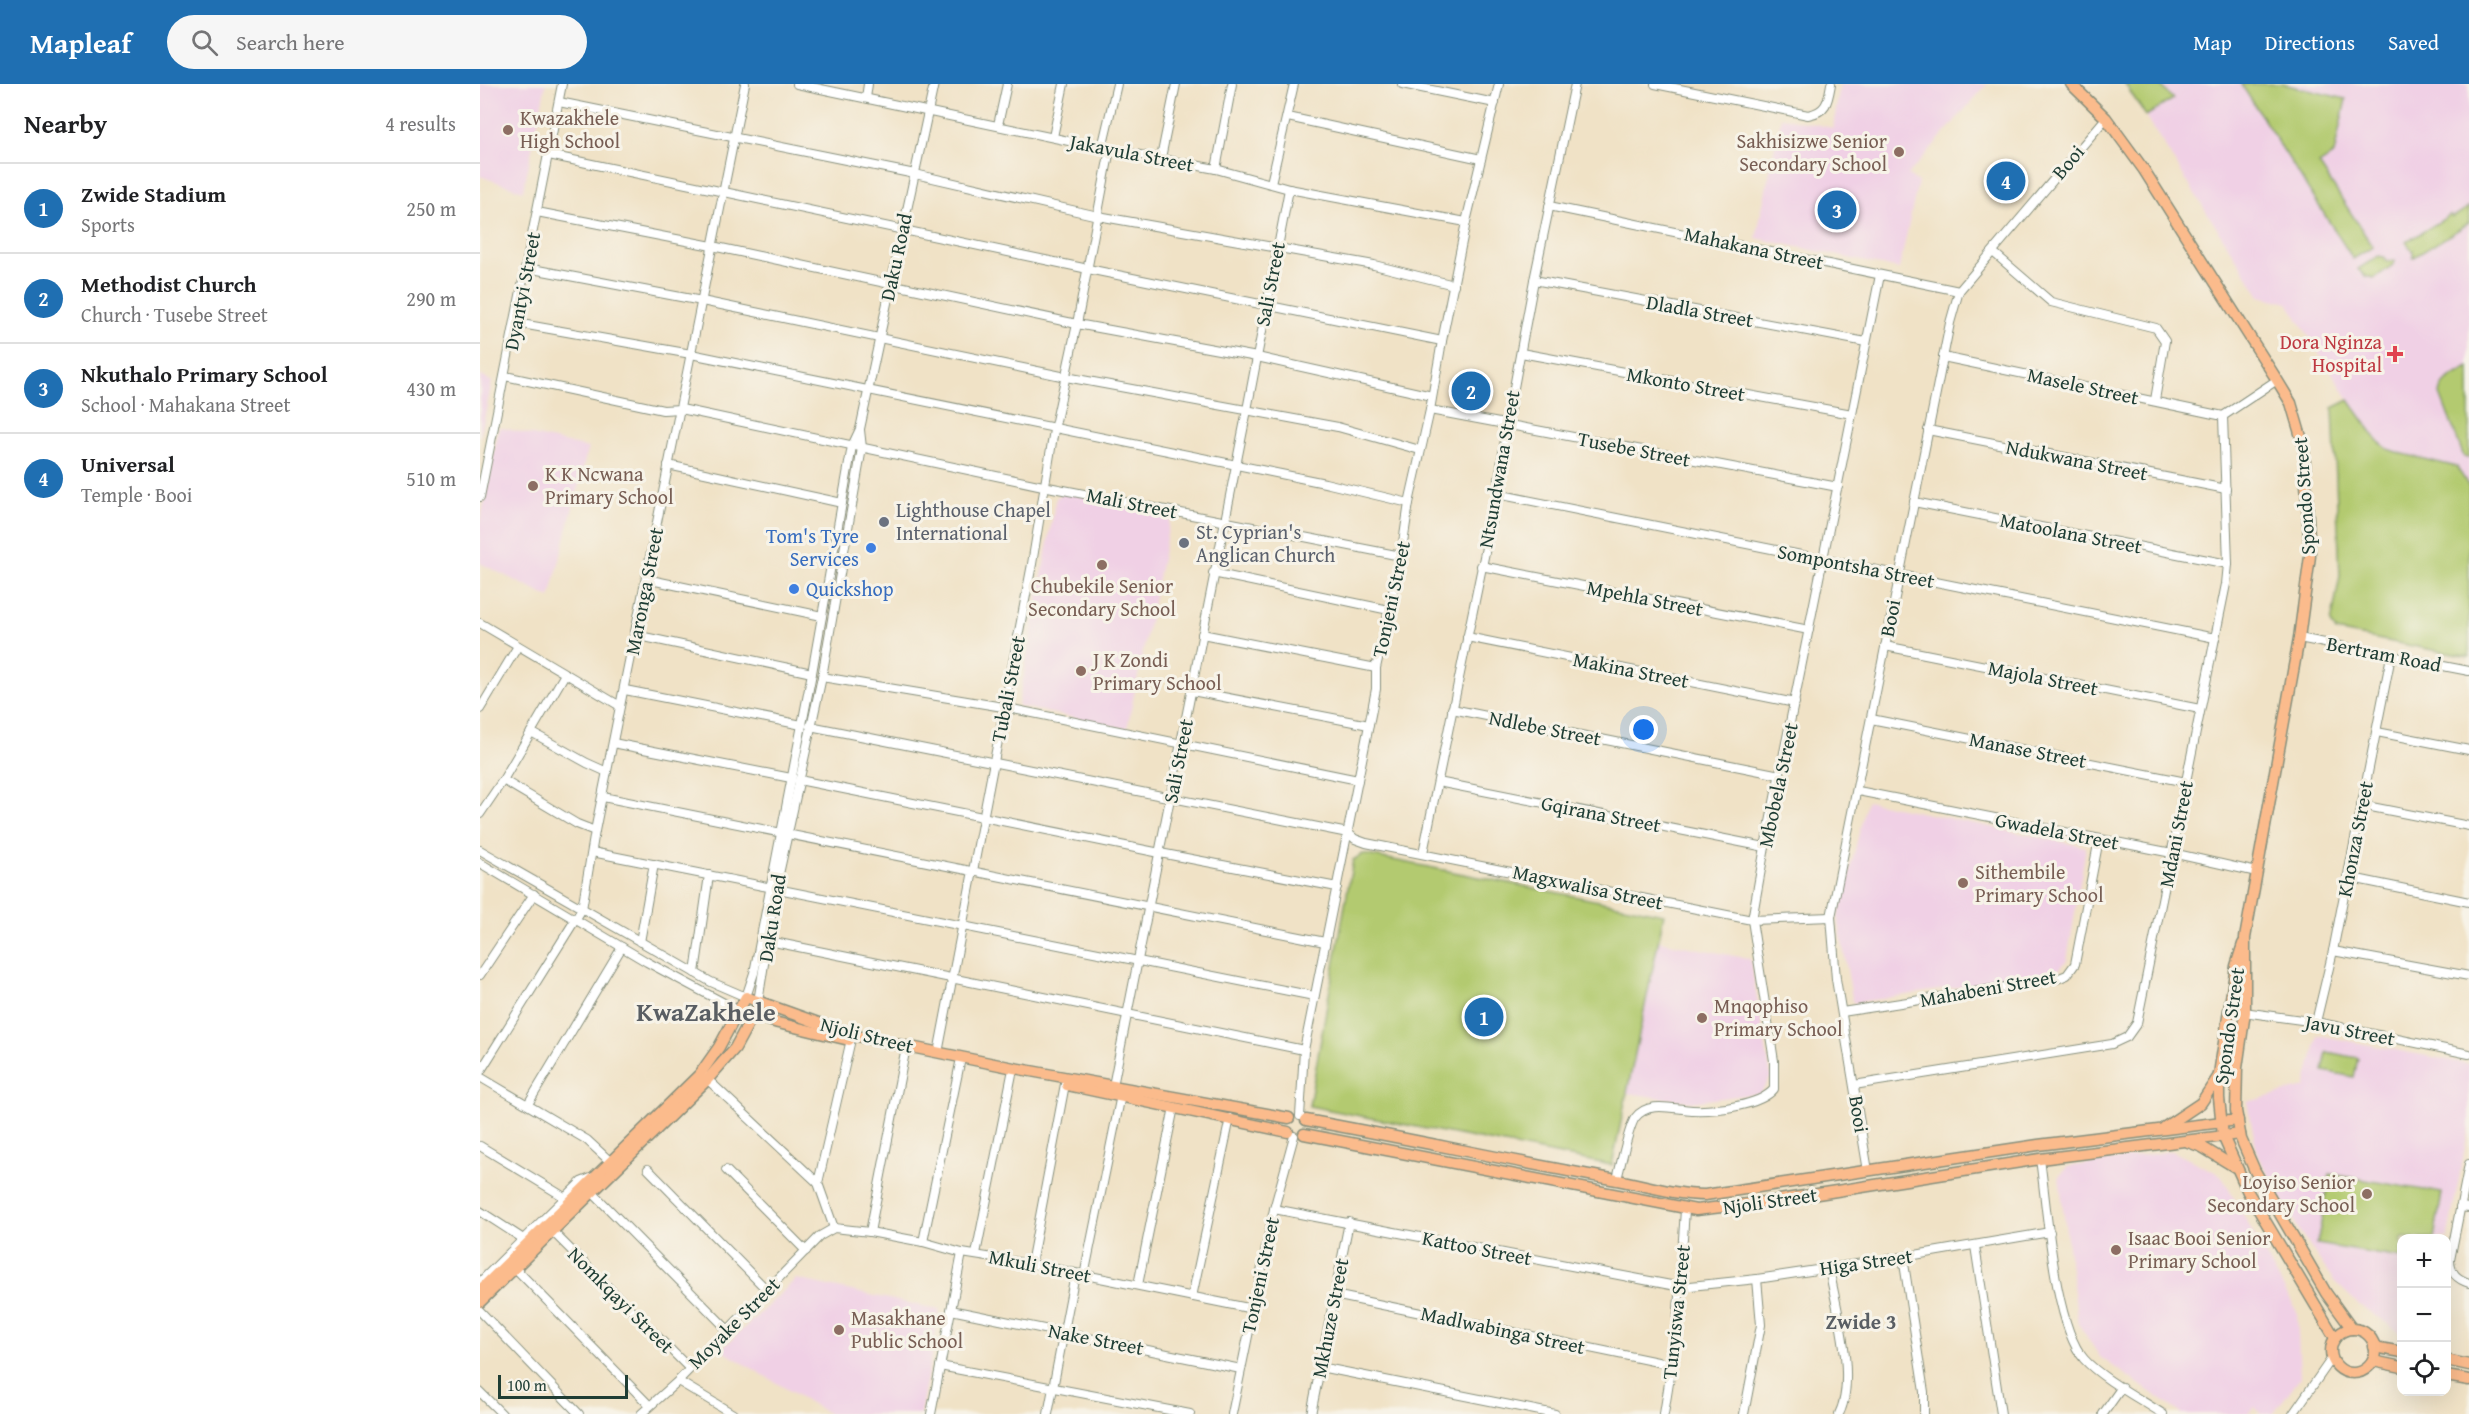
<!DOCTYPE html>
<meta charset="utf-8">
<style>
:root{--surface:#fff;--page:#f6f6f6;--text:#202124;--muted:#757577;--line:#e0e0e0;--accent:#1f6fb2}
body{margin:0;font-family:"Gentium Book Plus",serif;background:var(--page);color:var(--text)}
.controls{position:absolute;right:18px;bottom:18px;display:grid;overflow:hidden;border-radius:12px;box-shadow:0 6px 24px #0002}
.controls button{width:54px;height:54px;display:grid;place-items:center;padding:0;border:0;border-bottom:2px solid var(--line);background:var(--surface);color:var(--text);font:30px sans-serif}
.scale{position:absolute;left:18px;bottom:15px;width:130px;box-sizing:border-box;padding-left:6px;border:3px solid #1f3d34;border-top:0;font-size:16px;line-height:21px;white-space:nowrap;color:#1f3d34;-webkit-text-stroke:4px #f7f3e8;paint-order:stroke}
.you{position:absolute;left:1164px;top:646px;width:21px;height:21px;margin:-15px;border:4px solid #fff;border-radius:50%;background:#1a73e8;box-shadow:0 0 0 9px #1a73e833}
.badge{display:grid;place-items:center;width:39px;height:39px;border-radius:50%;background:var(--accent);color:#fff;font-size:20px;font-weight:700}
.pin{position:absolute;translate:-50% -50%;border:3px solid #fff;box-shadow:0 2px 6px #0006}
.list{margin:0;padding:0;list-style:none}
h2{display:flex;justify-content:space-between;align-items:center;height:78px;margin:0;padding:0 24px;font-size:26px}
h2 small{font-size:20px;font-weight:400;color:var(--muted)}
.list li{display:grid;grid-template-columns:39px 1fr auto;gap:18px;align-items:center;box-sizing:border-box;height:90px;padding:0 24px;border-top:2px solid var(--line)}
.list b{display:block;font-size:22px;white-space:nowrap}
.list p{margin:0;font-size:20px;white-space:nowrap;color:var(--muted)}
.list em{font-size:20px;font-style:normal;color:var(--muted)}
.icon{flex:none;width:33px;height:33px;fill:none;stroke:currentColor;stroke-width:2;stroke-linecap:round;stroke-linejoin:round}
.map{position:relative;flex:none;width:1989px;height:1330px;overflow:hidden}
header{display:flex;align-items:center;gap:36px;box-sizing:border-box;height:84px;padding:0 30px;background:var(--accent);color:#fff}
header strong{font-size:28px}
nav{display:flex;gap:33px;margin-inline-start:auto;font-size:21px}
.search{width:420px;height:54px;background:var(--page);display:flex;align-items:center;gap:15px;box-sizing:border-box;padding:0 21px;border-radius:33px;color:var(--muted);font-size:22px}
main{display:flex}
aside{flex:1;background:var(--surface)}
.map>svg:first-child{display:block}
.built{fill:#f0d0e5}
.green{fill:#b3ca6f;stroke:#698452;stroke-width:1.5}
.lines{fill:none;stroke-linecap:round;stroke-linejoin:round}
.minor-casing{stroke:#88907d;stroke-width:10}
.major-casing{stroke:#88907d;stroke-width:13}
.minor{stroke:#fff;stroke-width:8}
.major{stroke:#fbbb8c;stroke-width:10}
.education-dot{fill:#8d6e63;stroke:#f7f3e8;stroke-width:2}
.health-dot{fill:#e0444e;stroke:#f7f3e8;stroke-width:2}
.worship-dot{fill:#6b7280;stroke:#f7f3e8;stroke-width:2}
.shop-dot{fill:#3f7fe0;stroke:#f7f3e8;stroke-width:2}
.labels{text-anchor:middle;stroke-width:6;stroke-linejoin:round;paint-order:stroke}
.education-label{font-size:20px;fill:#785e54;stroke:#f7f3e8;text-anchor:start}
.street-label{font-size:20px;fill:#1f3d34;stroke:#f7f3e8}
.health-label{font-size:20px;fill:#be3a42;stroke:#f7f3e8;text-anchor:end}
.worship-label{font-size:20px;fill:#5b616d;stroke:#f7f3e8;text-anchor:start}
.shop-label{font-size:20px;fill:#366cbe;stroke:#f7f3e8;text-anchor:end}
.neighbourhood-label{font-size:21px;font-weight:bold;fill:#595e63;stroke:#f7f3e8}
.district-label{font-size:26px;font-weight:bold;fill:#595e63;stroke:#f7f3e8}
</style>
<header>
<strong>Mapleaf</strong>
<div class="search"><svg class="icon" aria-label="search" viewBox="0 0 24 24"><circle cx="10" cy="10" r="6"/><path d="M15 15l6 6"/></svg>Search here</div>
<nav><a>Map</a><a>Directions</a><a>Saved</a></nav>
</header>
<main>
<aside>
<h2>Nearby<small>4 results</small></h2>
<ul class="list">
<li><span class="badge">1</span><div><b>Zwide Stadium</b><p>Sports</p></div><em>250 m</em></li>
<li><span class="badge">2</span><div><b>Methodist Church</b><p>Church · Tusebe Street</p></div><em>290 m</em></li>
<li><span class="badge">3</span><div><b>Nkuthalo Primary School</b><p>School · Mahakana Street</p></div><em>430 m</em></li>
<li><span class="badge">4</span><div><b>Universal</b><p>Temple · Booi</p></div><em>510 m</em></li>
</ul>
</aside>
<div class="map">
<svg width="1989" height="1330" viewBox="0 0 1989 1330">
<rect width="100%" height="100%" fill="#f7f3e8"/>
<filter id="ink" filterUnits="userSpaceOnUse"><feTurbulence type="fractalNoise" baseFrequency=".0167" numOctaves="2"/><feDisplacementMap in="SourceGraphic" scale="12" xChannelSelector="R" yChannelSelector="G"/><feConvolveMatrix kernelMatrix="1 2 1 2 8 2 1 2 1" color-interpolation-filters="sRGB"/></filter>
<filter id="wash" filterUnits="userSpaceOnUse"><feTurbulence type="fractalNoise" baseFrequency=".008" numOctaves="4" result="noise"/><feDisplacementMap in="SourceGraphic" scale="24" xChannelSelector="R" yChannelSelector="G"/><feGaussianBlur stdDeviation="1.35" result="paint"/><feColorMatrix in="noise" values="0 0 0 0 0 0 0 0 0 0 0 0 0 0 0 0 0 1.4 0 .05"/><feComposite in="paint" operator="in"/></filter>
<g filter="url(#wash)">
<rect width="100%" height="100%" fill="#f0e2c6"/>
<g class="built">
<path d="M0 0H66L43 107 0 92Z"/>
<path d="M1360 0H1507L1428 91 1438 98 1419 185 1276 154 1301 33 1353 44Z"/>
<path d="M1645 0H1989V573L1856 547 1851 539 1860 492 1853 324 1869 316 1808 219 1780 212Z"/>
<path d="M0 291 12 298 0 354Z"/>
<path d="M19 343 108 364 70 514 0 479V440Z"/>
<path d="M585 408 691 431 647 645 538 622 576 414Z"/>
<path d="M1387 717 1606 763 1587 876 1577 888 1373 919 1358 834Z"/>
<path d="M1179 857 1270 875 1291 993 1280 1009 1211 1018 1147 1009Z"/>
<path d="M1838 951 1989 980V1043L1967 1156 1966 1154H1922L1921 1249 1878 1220 1854 1197 1820 1148 1778 1072 1767 1018 1825 1003Z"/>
<path d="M1692 1067 1741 1091 1817 1228 1820 1293 1793 1330H1781L1775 1322 1768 1330H1702L1620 1273 1598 1239 1579 1093 1587 1083Z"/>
<path d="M316 1195 460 1226 440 1330H349L241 1266Z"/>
</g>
<g class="green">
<path d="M1645 0H1681L1686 8 1693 15 1666 32Z"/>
<path d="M1761 0H1803L1866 15 1854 70 1839 80 1893 163 1873 175Z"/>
<path d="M1989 123V139L1933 174V168L1926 158 1970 131 1972 134Z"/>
<path d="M1898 172 1904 173 1906 177H1915L1914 180 1895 194 1885 192 1878 185Z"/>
<path d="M1989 283V374L1984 373 1960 310C1961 296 1978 290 1989 283Z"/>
<path d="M1869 316 1898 357 1908 365 1919 369 1977 383 1989 403V573L1856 547 1851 539 1860 492 1853 324Z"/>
<path d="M883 770 1184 830 1132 1081 829 1022 873 776Z"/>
<path d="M1847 968 1878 974 1874 993 1843 987Z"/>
<path d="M1850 1090 1962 1109 1954 1154H1922L1921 1174 1837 1160Z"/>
</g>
</g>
<g filter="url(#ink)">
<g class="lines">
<defs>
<g id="minor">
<path d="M317 0 622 64 736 85 809 105 986 138"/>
<path d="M922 0 1015 19"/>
<path d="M1175 0 1328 31C1347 28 1348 17 1351 0"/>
<path d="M386 14 388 0"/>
<path d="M79 18 435 90 618 132 894 181 974 201"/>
<path d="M808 33 1001 75"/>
<path d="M518 41 527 0"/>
<path d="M573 53 584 0"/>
<path d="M622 64 637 0"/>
<path d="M69 71 608 185 962 257"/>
<path d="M681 74 696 0"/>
<path d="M736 85 752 0"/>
<path d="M791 99 814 0"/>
<path d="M1069 122 1479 207"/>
<path d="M57 128 232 162 597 240 777 273 952 312"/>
<path d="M1513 168 1571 218 1676 244 1685 257 1675 316"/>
<path d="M47 184 222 217 586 293 858 343 940 366"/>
<path d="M1054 196 1386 258"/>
<path d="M36 239 211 270 845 399 929 419"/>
<path d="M1041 269 1372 330"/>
<path d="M1463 273 1743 332"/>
<path d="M25 292 183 326 201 325 563 402 921 472"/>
<path d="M950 326 1358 403"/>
<path d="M1448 346 1746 405"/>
<path d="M188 381 362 419"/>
<path d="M1017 410 1735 554"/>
<path d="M0 413 82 0"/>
<path d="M1434 418 1748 480"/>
<path d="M1001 482 1329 546"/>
<path d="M733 489 909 526"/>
<path d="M166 495 342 532"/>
<path d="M0 539 140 622"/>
<path d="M722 550 896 584"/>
<path d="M155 551 332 589"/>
<path d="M987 553 1315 619"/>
<path d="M1819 554 1989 587"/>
<path d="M1405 562 1720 625"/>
<path d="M342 593 523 623 878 696"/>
<path d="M145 606 322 641"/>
<path d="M712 607 889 641"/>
<path d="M0 625 38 562"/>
<path d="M972 625 1300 691"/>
<path d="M1391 635 1706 698"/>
<path d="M330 642 868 749 875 755 886 759 1272 836 1351 833"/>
<path d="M51 648 107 679 127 688"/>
<path d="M1897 648 1989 666"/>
<path d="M133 659 311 694"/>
<path d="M23 696 97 740 115 747"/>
<path d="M319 696 680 769 857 803"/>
<path d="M958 698 1285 763"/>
<path d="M1378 707 1692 769 1777 788"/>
<path d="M123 713 845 858"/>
<path d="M1881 721 1989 742"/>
<path d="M0 730 23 696 85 590"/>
<path d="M0 766 231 898 266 913 274 889 332 589 372 362 380 345 454 0"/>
<path d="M112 768 834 912"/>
<path d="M943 769 1017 410 1027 341 1054 196 1095 0"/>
<path d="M0 779 167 878 259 927"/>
<path d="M1867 793 1989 818"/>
<path d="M289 857 824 966"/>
<path d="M160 858 174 780"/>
<path d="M1853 867 1989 892"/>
<path d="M215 889 229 791"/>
<path d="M0 891 54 810"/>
<path d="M278 918 296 804 342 593 382 364 380 346"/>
<path d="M1749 926 1836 938 1989 970"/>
<path d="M1362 928 1577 895 1587 891 1595 880 1619 755"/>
<path d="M1836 938 1853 867 1911 572"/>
<path d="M458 969 552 480 574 346 597 240 630 65"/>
<path d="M0 988 102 825 115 747 265 0"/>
<path d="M0 993 107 1056 135 1082"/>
<path d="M225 993 338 1099"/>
<path d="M1374 1001 1632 960 1647 953 1657 939 1746 500 1748 480 1743 332 1797 296"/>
<path d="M633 1002 767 326 809 105"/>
<path d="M48 1020 142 863"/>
<path d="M820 1032 824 966 889 641 896 605V584L921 472 929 419 950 326 962 257 986 138 1019 0"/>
<path d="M0 1062 86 1114"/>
<path d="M1560 1075C1567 1123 1574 1241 1604 1275 1621 1294 1660 1315 1683 1330"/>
<path d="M1989 1080 1970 1176C1970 1189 1977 1195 1989 1199"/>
<path d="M168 1085 287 1206"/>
<path d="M246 1086 326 1167"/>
<path d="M1388 1087 1356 895 1351 833 1470 239 1479 207 1626 34"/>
<path d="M1137 1095C1141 1081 1148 1044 1155 1034 1168 1016 1193 1025 1212 1026 1234 1027 1280 1022 1294 1005V977L1272 836 1285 763 1400 191"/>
<path d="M112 1108 248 1246"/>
<path d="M1980 1123 1989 1124"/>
<path d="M794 1125 1201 1203 1277 1195 1423 1173 1570 1148"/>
<path d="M0 1127 48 1158"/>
<path d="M354 1144 338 1099 372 951"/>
<path d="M73 1148 209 1284"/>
<path d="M390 1148 425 968"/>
<path d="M443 1158 480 979"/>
<path d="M1495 1162 1521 1330"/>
<path d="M496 1170 532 990"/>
<path d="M1423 1173 1444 1308V1330"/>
<path d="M551 1180 585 1000"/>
<path d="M35 1184 169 1321"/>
<path d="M1349 1184C1356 1223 1377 1295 1359 1330"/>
<path d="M604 1192 641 1011"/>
<path d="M0 1198 101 1098 116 1092"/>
<path d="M658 1201 694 1023"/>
<path d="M854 1211 1192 1281"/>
<path d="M712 1213 750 1034"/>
<path d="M471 1226 761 1285"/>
<path d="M0 1227 99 1330"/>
<path d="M460 1282 710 1330"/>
<path d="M840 1283 1075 1330"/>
<path d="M198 1297 253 1330"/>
<path d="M0 1308 22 1330"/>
<path d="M161 1330 198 1297 340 1152 354 1144 390 1148 443 1158 482 1169 551 1180 773 1225"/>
<path d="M451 1330 482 1169"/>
<path d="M568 1330 595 1190"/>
<path d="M752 1330 794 1125 814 1052"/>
<path d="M831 1330 869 1138"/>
<path d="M1184 1330 1196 1255 1205 1126"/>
<path d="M1264 1330 1281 1241 1277 1195"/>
<path d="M1623 1330 1642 1303"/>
<path d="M1813 1330 1852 1274"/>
</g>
<g id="major">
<path d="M1591 0 1626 34 1664 86 1797 296 1811 319 1824 363 1830 472 1819 554 1765 854V928L1757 984 1756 1027 1761 1055 1775 1087 1846 1209 1872 1245"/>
<path d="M1763 860 1756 882 1739 990V1014L1743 1052 1768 1108 1855 1254"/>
<path d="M259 927 298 939 369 956"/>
<path d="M587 1001 808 1048"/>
<path d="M826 1036C926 1054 1026 1076 1126 1094 1159 1099 1192 1111 1225 1111L1558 1061 1758 1036"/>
<path d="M1685 1043 1721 1019 1738 993"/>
<path d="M824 1050 1216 1126 1293 1117 1560 1075 1760 1050"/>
<path d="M1708 1058 1722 1063 1755 1083"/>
<path d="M0 1206 220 990 239 963 266 913 372 951 534 984 809 1034"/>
<path d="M0 1218 228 995 255 964 275 927"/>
<circle cx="1873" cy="1267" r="22"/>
<path d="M1894 1263 1922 1268"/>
<path d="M1966 1276 1989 1281"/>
<path d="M1893 1277 1922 1283"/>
<path d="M1966 1292 1989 1296"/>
</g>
</defs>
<use href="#minor" class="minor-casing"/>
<use href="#major" class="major-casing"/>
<use href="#minor" class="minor"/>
<use href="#major" class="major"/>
</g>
</g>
<g class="education-dot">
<circle cx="28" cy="46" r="6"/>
<circle cx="1419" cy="68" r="6"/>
<circle cx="53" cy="402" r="6"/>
<circle cx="622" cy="481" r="6"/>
<circle cx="601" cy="587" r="6"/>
<circle cx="1483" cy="799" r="6"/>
<circle cx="1222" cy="934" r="6"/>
<circle cx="1887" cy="1110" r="6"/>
<circle cx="1636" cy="1166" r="6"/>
<circle cx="359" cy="1246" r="6"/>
</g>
<path class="health-dot" d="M1912 261h6v6h6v6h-6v6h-6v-6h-6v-6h6z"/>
<g class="worship-dot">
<circle cx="404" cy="438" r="6"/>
<circle cx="704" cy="459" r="6"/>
</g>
<g class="shop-dot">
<circle cx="391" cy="464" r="6"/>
<circle cx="314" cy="505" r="6"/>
</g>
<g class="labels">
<g class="education-label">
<text x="40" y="41">Kwazakhele<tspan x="40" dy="23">High School</tspan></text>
<text x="1407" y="64" text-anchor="end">Sakhisizwe Senior<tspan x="1407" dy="23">Secondary School</tspan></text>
<text x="65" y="397">K K Ncwana<tspan x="65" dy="23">Primary School</tspan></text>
<text x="622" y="509" text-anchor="middle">Chubekile Senior<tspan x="622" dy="23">Secondary School</tspan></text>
<text x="613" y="583">J K Zondi<tspan x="613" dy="23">Primary School</tspan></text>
<text x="1495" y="795">Sithembile<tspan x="1495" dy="23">Primary School</tspan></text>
<text x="1234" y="929">Mnqophiso<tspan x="1234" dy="23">Primary School</tspan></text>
<text x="1875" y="1105" text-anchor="end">Loyiso Senior<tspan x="1875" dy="23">Secondary School</tspan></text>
<text x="1648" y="1161">Isaac Booi Senior<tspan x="1648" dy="23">Primary School</tspan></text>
<text x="371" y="1241">Masakhane<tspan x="371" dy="23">Public School</tspan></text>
</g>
<g class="street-label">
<text transform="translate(652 69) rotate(11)" y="7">Jakavula Street</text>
<text transform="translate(1588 78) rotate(-50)" y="7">Booi</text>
<text transform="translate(1274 164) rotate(12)" y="7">Mahakana Street</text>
<text transform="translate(416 173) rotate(-78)" y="7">Daku Road</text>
<text transform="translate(790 200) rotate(-79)" y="7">Sali Street</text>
<text transform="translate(42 207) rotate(-79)" y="7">Dyantyi Street</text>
<text transform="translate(1220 227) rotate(10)" y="7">Dladla Street</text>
<text transform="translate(1206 300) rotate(10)" y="7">Mkonto Street</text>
<text transform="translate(1603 302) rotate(12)" y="7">Masele Street</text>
<text transform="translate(1154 365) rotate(11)" y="7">Tusebe Street</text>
<text transform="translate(1597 376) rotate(11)" y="7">Ndukwana Street</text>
<text transform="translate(1019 385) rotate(-80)" y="7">Ntsundwana Street</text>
<text transform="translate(1824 412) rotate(-94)" y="7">Spondo Street</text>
<text transform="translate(652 419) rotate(11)" y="7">Mali Street</text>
<text transform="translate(1591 449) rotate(11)" y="7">Matoolana Street</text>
<text transform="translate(1376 482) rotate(11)" y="7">Sompontsha Street</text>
<text transform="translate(164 507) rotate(-79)" y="7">Maronga Street</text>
<text transform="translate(1165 514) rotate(11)" y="7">Mpehla Street</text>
<text transform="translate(911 515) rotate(-78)" y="7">Tonjeni Street</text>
<text transform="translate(1410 534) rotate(-79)" y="7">Booi</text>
<text transform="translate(1904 570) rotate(11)" y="7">Bertram Road</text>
<text transform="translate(1151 586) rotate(11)" y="7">Makina Street</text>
<text transform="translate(1563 594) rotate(11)" y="7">Majola Street</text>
<text transform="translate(528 605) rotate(-79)" y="7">Tubali Street</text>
<text transform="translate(1065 644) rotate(11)" y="7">Ndlebe Street</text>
<text transform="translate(1548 666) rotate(11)" y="7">Manase Street</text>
<text transform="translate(698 677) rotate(-79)" y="7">Sali Street</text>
<text transform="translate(1298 701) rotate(-78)" y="7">Mbobela Street</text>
<text transform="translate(1121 730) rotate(11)" y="7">Gqirana Street</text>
<text transform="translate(1577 747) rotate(11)" y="7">Gwadela Street</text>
<text transform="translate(1696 750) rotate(-79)" y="7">Mdani Street</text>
<text transform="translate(1875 755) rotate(-79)" y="7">Khonza Street</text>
<text transform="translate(1108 803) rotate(12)" y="7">Magxwalisa Street</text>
<text transform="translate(292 834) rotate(-81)" y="7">Daku Road</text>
<text transform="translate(1508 904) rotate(-10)" y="7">Mahabeni Street</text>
<text transform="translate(1749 942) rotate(-82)" y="7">Spondo Street</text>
<text transform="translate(1870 946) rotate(11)" y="7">Javu Street</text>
<text transform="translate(387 951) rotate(14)" y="7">Njoli Street</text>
<text transform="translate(1379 1030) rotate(81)" y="7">Booi</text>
<text transform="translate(1290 1117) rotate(-8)" y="7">Njoli Street</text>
<text transform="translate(997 1164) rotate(11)" y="7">Kattoo Street</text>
<text transform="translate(1386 1178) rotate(-8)" y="7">Higa Street</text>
<text transform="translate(560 1182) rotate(11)" y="7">Mkuli Street</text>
<text transform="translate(780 1191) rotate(-78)" y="7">Tonjeni Street</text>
<text transform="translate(141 1216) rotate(45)" y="7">Nomkqayi Street</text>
<text transform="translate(1196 1228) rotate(-84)" y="7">Tunyiswa Street</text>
<text transform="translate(850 1234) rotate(-79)" y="7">Mkhuze Street</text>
<text transform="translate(254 1239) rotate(-45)" y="7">Moyake Street</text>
<text transform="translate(1023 1246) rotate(12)" y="7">Madlwabinga Street</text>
<text transform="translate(616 1255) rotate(11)" y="7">Nake Street</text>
</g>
<g class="health-label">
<text x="1902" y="265">Dora Nginza<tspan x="1902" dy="23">Hospital</tspan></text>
</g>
<g class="worship-label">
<text x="416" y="433">Lighthouse Chapel<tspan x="416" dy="23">International</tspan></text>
<text x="716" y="455">St. Cyprian's<tspan x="716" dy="23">Anglican Church</tspan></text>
</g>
<g class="shop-label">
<text x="379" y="459">Tom's Tyre<tspan x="379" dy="23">Services</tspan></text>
<text x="326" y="512" text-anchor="start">Quickshop</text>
</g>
<g class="neighbourhood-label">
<text x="1381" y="1245">Zwide 3</text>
</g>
<g class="district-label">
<text x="226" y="937">KwaZakhele</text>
</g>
</g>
</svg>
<div class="controls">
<button>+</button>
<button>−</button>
<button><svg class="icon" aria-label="locate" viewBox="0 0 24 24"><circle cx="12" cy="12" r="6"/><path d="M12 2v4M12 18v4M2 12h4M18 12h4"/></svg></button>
</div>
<div class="scale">100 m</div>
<div class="you"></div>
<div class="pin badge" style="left:1004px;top:933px">1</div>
<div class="pin badge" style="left:991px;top:307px">2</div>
<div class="pin badge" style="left:1357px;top:126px">3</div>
<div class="pin badge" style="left:1526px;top:97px">4</div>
</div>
</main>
